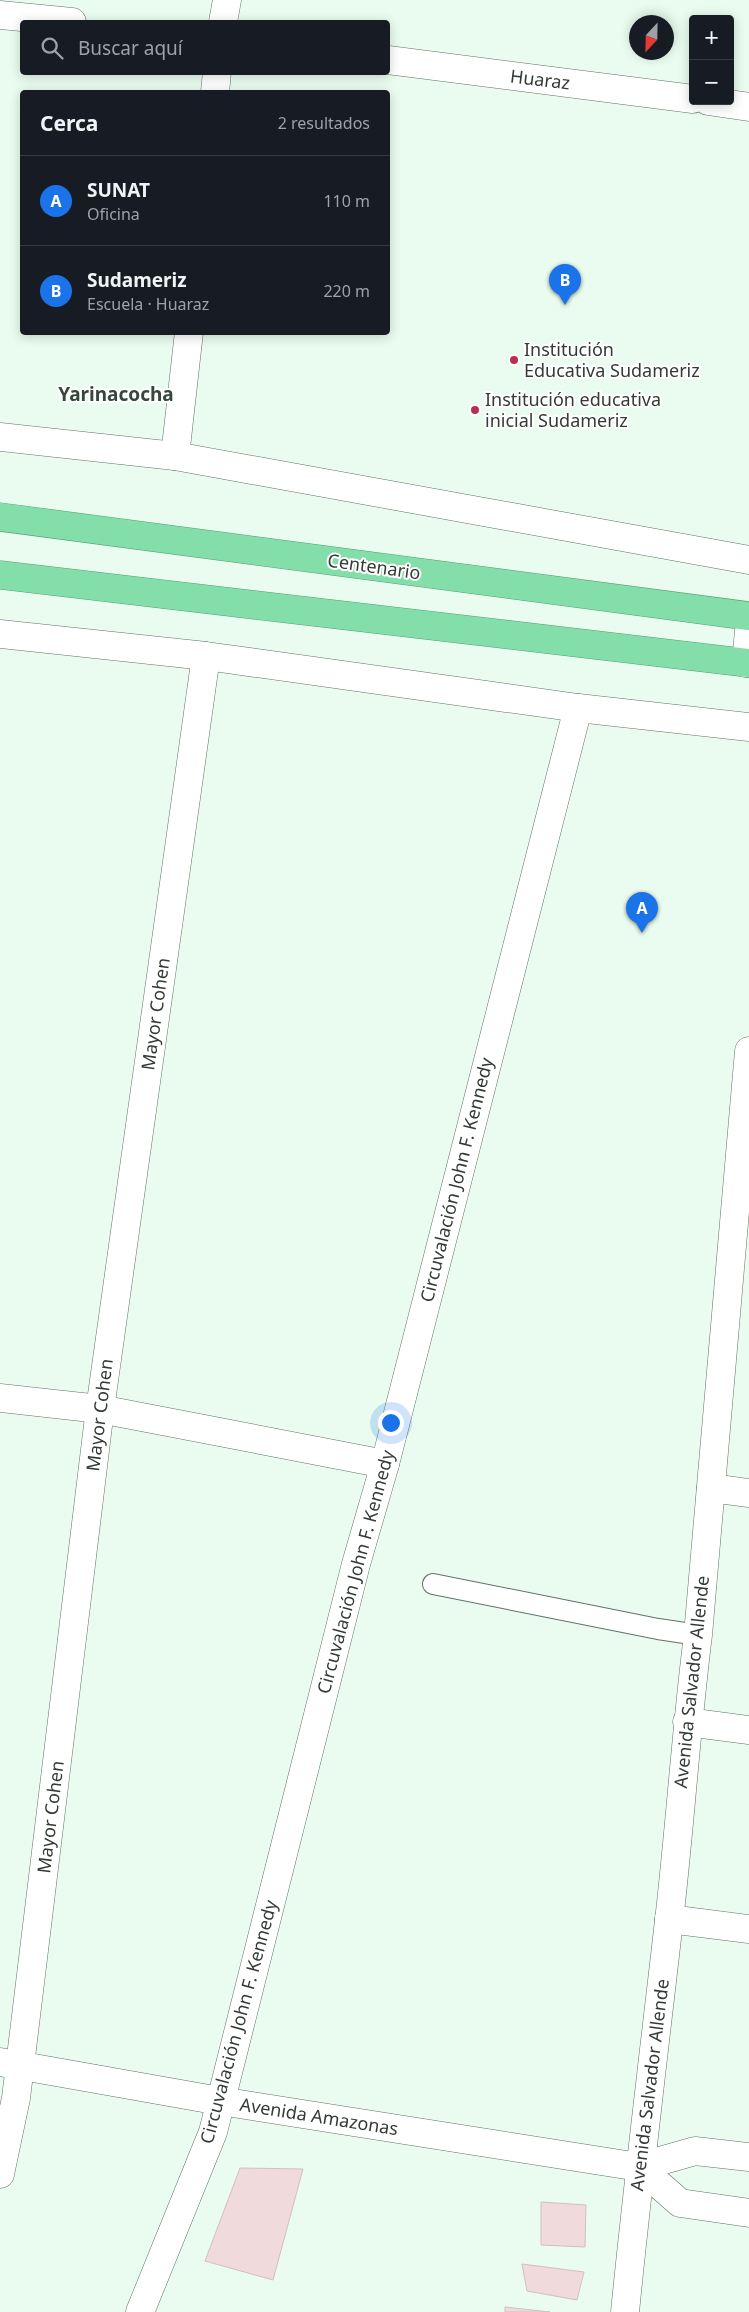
<!DOCTYPE html>
<html lang="es">
<meta charset="utf-8">
<style>
:root{--surface:#171b24;--page:#242831;--text:#f1f3f6;--muted:#9ea1a6;--line:#363941;--accent:#1a73e8}
body{margin:0;font-family:"Noto Sans",sans-serif;background:var(--page);color:var(--text)}
.controls{position:absolute;right:15px;top:15px;display:grid;overflow:hidden;border-radius:5px;box-shadow:0 2px 12px #0003}
.controls button{width:45px;height:45px;display:grid;place-items:center;padding:0;border:0;border-bottom:1px solid var(--line);background:var(--surface);color:var(--text);font:25px sans-serif}
.compass{position:absolute;left:629px;top:15px;width:45px;height:45px;border-radius:50%;background:var(--surface);box-shadow:0 2px 12px #0003;rotate:202deg}
.you{position:absolute;left:390px;top:1422px;width:18px;height:18px;margin:-12px;border:4px solid #fff;border-radius:50%;background:#1a73e8;box-shadow:0 0 0 8px #1a73e833}
.badge{display:grid;place-items:center;width:32px;height:32px;border-radius:50%;background:var(--accent);color:#fff;font-size:16px;font-weight:700}
.pin{position:absolute;translate:-50% -41px;filter:drop-shadow(0 1px 2px #0008)}
.pin::after{content:'';position:absolute;top:26px;width:18px;height:15px;background:inherit;clip-path:polygon(0 0,100% 0,50% 100%)}
.list{margin:0;padding:0;list-style:none}
h2{display:flex;justify-content:space-between;align-items:center;height:65px;margin:0;padding:0 20px;font-size:21px}
h2 small{font-size:16px;font-weight:400;color:var(--muted)}
.list li{display:grid;grid-template-columns:32px 1fr auto;gap:15px;align-items:center;box-sizing:border-box;height:90px;padding:0 20px;border-top:1px solid var(--line)}
.list b{display:block;font-size:19px;white-space:nowrap}
.list p{margin:0;font-size:16px;white-space:nowrap;color:var(--muted)}
.list em{font-size:16px;font-style:normal;color:var(--muted)}
.icon{flex:none;width:28px;height:28px;fill:none;stroke:currentColor;stroke-width:2;stroke-linecap:round;stroke-linejoin:round}
.map{position:relative;flex:none;width:749px;height:2312px;overflow:hidden}
.search{position:absolute;background:var(--surface);box-shadow:0 2px 12px #0003;left:20px;top:20px;width:370px;height:55px;display:flex;align-items:center;gap:12px;box-sizing:border-box;padding:0 18px;border-radius:5px;color:var(--muted);font-size:19px}
.panel{position:absolute;background:var(--surface);box-shadow:0 2px 12px #0003;left:20px;top:90px;width:370px;height:245px;border-radius:5px}
.map>svg:first-child{display:block}
.building{fill:#f0dadc;stroke:#d3bec0}
.lines{fill:none;stroke-linecap:round;stroke-linejoin:round}
.service-casing{stroke:#627167;stroke-width:22}
.minor-casing{stroke:#627167;stroke-width:29}
.tertiary-casing{stroke:#627167;stroke-width:29}
.trunk-casing{stroke:#54a074;stroke-width:29}
.service{stroke:#fff;stroke-width:20}
.minor{stroke:#fff;stroke-width:28}
.tertiary{stroke:#fff;stroke-width:28}
.trunk{stroke:#84deaa;stroke-width:28}
.poi-dot{fill:#bb2b53;stroke:#fff;stroke-width:2}
.labels{text-anchor:middle;stroke-width:4;stroke-linejoin:round;paint-order:stroke}
.street-label{font-size:18px;fill:#343b36;stroke:#fff}
.poi-label{font-size:18px;fill:#343b36;stroke:#fff;text-anchor:start}
.neighbourhood-label{font-size:19px;font-weight:bold;fill:#38473d;stroke:#fff}
</style>
<div class="map">
<svg width="749" height="2312" viewBox="0 0 749 2312">
<rect width="100%" height="100%" fill="#eafcef"/>
<g class="building">
<path d="M240 2168 303 2169 273 2280 205 2261Z"/>
<path d="M541 2202 586 2205 585 2247 541 2245Z"/>
<path d="M522 2264 584 2272 577 2300 527 2291Z"/>
<path d="M505 2307 550 2312H505Z"/>
</g>
<g class="lines">
<defs>
<path id="service" d="M433 1584 658 1629 698 1635"/>
<g id="minor">
<path d="M0 15 72 22"/>
<path d="M223 22 227 0"/>
<path d="M388 60 693 99"/>
<path d="M215 92 217 72"/>
<path d="M708 101 749 107"/>
<path d="M175 456 189 332"/>
<path d="M0 1398 100 1409 385 1464"/>
<path d="M711 1488 749 1493"/>
<path d="M687 1722 749 1730"/>
<path d="M669 1919 749 1929"/>
<path d="M0 2174 16 2098 20 2065 100 1409 206 656"/>
<path d="M140 2312 213 2132 356 1564 385 1464 578 708"/>
</g>
<g id="tertiary">
<path d="M0 437 175 456 749 560"/>
<path d="M0 634 206 656 578 708 749 727"/>
<path d="M746 663 749 631"/>
<path d="M0 2062 220 2101 639 2167 695 2151 749 2157"/>
<path d="M639 2167 680 2203 749 2213"/>
<path d="M625 2312C638 2181 654 2051 669 1921 680 1826 686 1730 698 1635L749 1051"/>
</g>
<g id="trunk">
<path d="M0 517 749 616"/>
<path d="M0 575 749 663"/>
</g>
</defs>
<use href="#service" class="service-casing"/>
<use href="#minor" class="minor-casing"/>
<use href="#tertiary" class="tertiary-casing"/>
<use href="#trunk" class="trunk-casing"/>
<use href="#service" class="service"/>
<use href="#minor" class="minor"/>
<use href="#tertiary" class="tertiary"/>
<use href="#trunk" class="trunk"/>
</g>
<g class="poi-dot">
<circle cx="514" cy="360" r="5"/>
<circle cx="475" cy="410" r="5"/>
</g>
<g class="labels">
<g class="street-label">
<text transform="translate(540 80) rotate(7)" y="6">Huaraz</text>
<text transform="translate(374 567) rotate(8)" y="6">Centenario</text>
<text transform="translate(156 1014) rotate(-82)" y="6">Mayor Cohen</text>
<text transform="translate(457 1180) rotate(-76)" y="6">Circuvalación John F. Kennedy</text>
<text transform="translate(100 1415) rotate(-83)" y="6">Mayor Cohen</text>
<text transform="translate(356 1572) rotate(-75)" y="6">Circuvalación John F. Kennedy</text>
<text transform="translate(692 1682) rotate(-84)" y="6">Avenida Salvador Allende</text>
<text transform="translate(51 1817) rotate(-83)" y="6">Mayor Cohen</text>
<text transform="translate(239 2022) rotate(-75)" y="6">Circuvalación John F. Kennedy</text>
<text transform="translate(650 2085) rotate(-83)" y="6">Avenida Salvador Allende</text>
<text transform="translate(319 2117) rotate(9)" y="6">Avenida Amazonas</text>
</g>
<g class="poi-label">
<text x="524" y="356">Institución<tspan x="524" dy="21">Educativa Sudameriz</tspan></text>
<text x="485" y="406">Institución educativa<tspan x="485" dy="21">inicial Sudameriz</tspan></text>
</g>
<g class="neighbourhood-label">
<text x="116" y="401">Yarinacocha</text>
</g>
</g>
</svg>
<div class="controls">
<button>+</button>
<button>−</button>
</div>
<svg class="compass" viewBox="-18 -18 36 36"><path d="M0-13l5 13h-10z" fill="#e53935"/><path d="M0 13l5-13h-10z" fill="#9ea1a6"/></svg>
<div class="you"></div>
<div class="pin badge" style="left:642px;top:933px">A</div>
<div class="pin badge" style="left:565px;top:305px">B</div>
<div class="search"><svg class="icon" aria-label="search" viewBox="0 0 24 24"><circle cx="10" cy="10" r="6"/><path d="M15 15l6 6"/></svg>Buscar aquí</div>
<section class="panel">
<h2>Cerca<small>2 resultados</small></h2>
<ul class="list">
<li><span class="badge">A</span><div><b>SUNAT</b><p>Oficina</p></div><em>110 m</em></li>
<li><span class="badge">B</span><div><b>Sudameriz</b><p>Escuela · Huaraz</p></div><em>220 m</em></li>
</ul>
</section>
</div>
